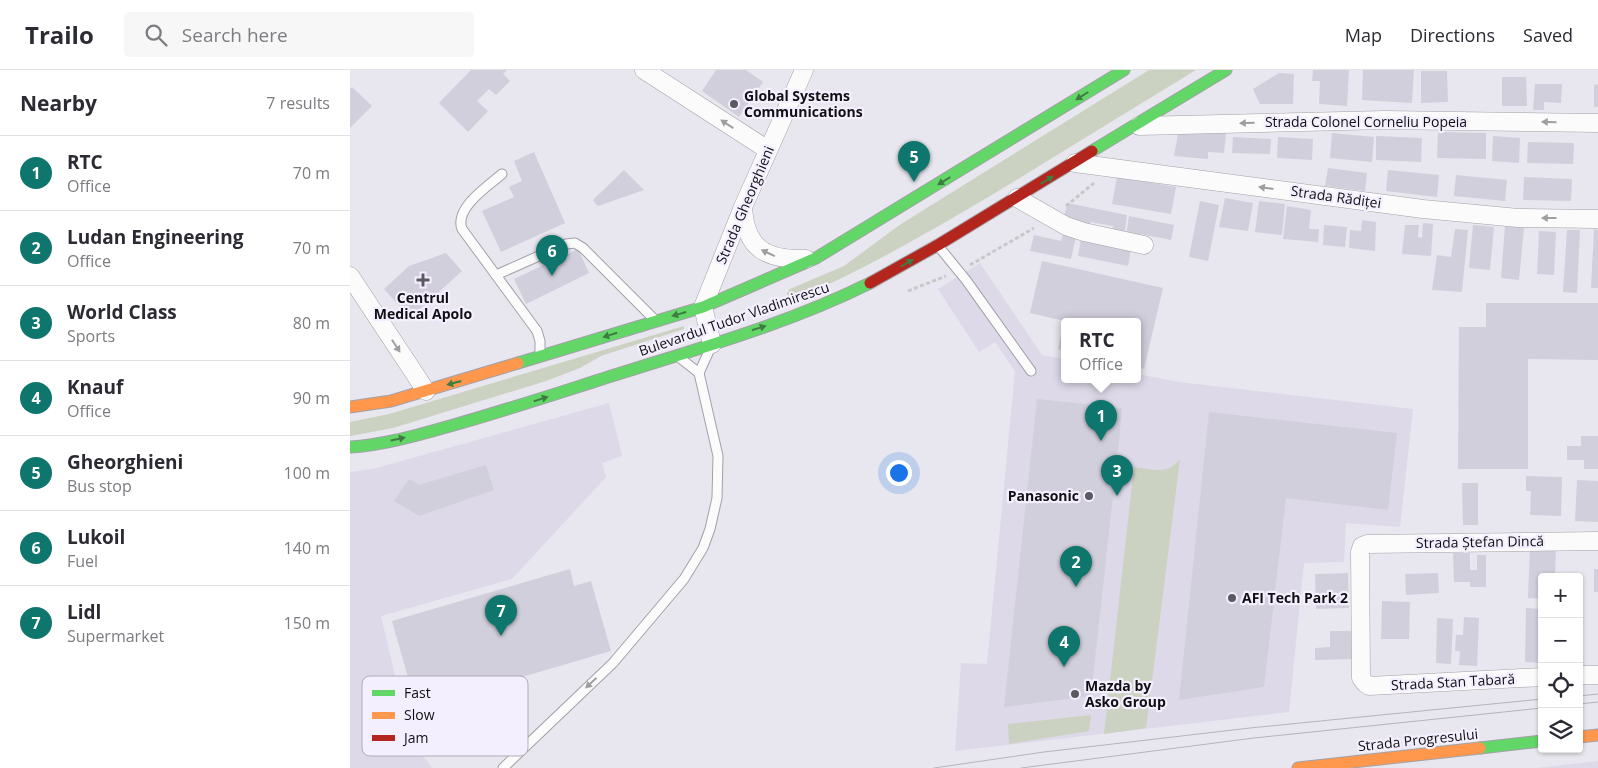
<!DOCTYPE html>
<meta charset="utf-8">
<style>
:root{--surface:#fff;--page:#f7f7f7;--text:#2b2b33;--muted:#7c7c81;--line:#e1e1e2;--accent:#0f766e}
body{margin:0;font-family:"Open Sans",sans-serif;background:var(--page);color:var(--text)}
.controls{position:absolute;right:15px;bottom:15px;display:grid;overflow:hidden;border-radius:5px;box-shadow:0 1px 4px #0004}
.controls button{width:45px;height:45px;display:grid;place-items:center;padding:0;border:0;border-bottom:1px solid var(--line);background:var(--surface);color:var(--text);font:25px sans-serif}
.you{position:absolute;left:548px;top:402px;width:18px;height:18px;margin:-12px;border:4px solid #fff;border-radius:50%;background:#1a73e8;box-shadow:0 0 0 8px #1a73e833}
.badge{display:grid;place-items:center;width:32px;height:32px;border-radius:50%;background:var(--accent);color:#fff;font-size:16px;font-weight:700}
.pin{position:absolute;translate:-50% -41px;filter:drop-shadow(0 1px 2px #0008)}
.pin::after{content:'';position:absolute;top:26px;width:18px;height:15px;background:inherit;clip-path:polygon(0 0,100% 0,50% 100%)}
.popup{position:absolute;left:711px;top:248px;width:80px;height:65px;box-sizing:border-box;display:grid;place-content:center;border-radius:5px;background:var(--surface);filter:drop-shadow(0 1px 4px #0005);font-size:16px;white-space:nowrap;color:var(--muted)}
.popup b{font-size:19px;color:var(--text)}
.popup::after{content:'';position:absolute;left:50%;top:100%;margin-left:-10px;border:10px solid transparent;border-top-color:var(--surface)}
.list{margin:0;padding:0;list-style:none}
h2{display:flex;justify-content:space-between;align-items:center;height:65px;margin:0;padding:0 20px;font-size:21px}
h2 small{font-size:16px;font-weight:400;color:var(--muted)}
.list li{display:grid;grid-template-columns:32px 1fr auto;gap:15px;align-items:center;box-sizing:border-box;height:75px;padding:0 20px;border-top:1px solid var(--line)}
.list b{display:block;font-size:19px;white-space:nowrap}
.list p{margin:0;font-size:16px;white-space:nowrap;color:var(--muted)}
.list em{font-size:16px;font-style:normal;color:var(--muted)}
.icon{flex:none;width:28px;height:28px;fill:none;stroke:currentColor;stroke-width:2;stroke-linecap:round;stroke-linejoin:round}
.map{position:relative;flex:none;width:1248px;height:698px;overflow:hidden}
header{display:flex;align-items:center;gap:30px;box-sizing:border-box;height:70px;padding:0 25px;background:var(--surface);border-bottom:1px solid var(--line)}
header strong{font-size:24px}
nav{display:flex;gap:28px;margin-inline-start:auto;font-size:18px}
.search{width:350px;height:45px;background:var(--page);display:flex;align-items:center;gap:12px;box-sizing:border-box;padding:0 18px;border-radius:5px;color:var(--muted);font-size:19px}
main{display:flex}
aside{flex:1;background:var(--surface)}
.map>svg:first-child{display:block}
.built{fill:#ddd9e8}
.green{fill:#ccd2c1}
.building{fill:#d2cfdc}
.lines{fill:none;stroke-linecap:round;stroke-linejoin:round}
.lane-casing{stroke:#a3a1a8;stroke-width:11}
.street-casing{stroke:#a3a1a8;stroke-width:19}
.fast-casing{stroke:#a3a1a8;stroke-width:13}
.slow-casing{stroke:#a3a1a8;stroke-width:13}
.jam-casing{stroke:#a3a1a8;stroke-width:13}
.path{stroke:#c8c8ca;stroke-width:3;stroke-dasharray:4 2.5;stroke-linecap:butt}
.lane{stroke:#fcfbfc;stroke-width:9}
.street{stroke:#fcfbfc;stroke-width:18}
.fast{stroke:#63d668;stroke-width:11}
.slow{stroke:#ff974d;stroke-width:11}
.jam{stroke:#b3261e;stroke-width:11}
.tram{stroke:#b5b5b7;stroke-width:1}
.oneway{fill:#3e7c42}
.oneway2{fill:#9e9d9f}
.poi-dot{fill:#5c5a60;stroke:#f4efff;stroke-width:2}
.labels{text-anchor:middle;stroke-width:4.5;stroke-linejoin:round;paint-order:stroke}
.poi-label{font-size:14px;font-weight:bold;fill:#110f14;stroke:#f4efff;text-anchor:start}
.street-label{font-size:14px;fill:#110f14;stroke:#f4efff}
.key{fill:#f4efff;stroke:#b0acb8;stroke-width:1}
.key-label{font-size:14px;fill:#110f14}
</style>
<header>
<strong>Trailo</strong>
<div class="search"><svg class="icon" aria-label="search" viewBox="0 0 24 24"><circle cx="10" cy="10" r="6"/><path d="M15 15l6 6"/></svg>Search here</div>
<nav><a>Map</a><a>Directions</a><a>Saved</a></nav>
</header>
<main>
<aside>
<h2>Nearby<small>7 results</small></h2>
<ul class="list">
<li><span class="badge">1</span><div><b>RTC</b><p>Office</p></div><em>70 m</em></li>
<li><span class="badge">2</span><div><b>Ludan Engineering</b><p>Office</p></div><em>70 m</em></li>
<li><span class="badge">3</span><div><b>World Class</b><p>Sports</p></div><em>80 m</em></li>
<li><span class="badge">4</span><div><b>Knauf</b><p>Office</p></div><em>90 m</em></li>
<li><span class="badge">5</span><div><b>Gheorghieni</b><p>Bus stop</p></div><em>100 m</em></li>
<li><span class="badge">6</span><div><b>Lukoil</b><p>Fuel</p></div><em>140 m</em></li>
<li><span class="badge">7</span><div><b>Lidl</b><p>Supermarket</p></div><em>150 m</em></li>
</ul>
</aside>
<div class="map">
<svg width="1248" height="698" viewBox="0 0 1248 698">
<rect width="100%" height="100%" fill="#e8e6ee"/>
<g class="built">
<path d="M630 193 692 285 715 289V310H787V304L829 312 1063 339 1050 457 996 453 994 492 954 493 939 642 605 681 611 593 637 594 665 301 645 272 629 282 588 219Z"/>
<path d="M259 333 272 386 252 393 256 407 162 509 31 546 59 666 82 698H0V402L23 399Z"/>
<path d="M1248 691V698H1187Z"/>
</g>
<g class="green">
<path d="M799 0H846C779 41 712 82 645 123 579 162 514 200 444 230L438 227 437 223 440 219 494 196 551 154Z"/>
<path d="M334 256V259L251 286 230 298 196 311 43 358 0 366V352L39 344Z"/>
<path d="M830 389 796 658 754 664 784 397C803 399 817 406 830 389Z"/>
<path d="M741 645 739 661 659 674 658 654Z"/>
</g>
<g class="building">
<path d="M121 0H157L153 4 160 11 146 25 139 19 127 31 138 41 118 62 89 33Z"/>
<path d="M366 0H396L413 12 389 47 352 21Z"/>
<path d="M963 0H999L997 36 969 34 970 11H962Z"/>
<path d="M1013 0H1064L1062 33 1012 30Z"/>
<path d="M1071 1H1097L1098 32 1071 33Z"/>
<path d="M929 3 944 4 943 34H910L903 19Z"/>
<path d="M1152 7H1176L1177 36H1152Z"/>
<path d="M1185 14H1212L1211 33 1194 32V40H1183Z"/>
<path d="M1248 14V37H1244V15Z"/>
<path d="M2 17 22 36 0 58V19Z"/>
<path d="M837 59 876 62 874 83 858 82V89L824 86 828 64Z"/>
<path d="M1088 62 1136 63V89L1087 88Z"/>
<path d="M982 63 1024 67 1022 92 980 88Z"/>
<path d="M1026 66 1072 68 1071 92 1026 90Z"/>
<path d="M1143 66 1170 68 1169 93 1142 91Z"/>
<path d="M883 67 921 69 920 84 882 83Z"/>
<path d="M928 67 963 69 962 90 927 88Z"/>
<path d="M1178 72 1224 73 1223 94 1177 93Z"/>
<path d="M184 82 215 153 151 182 132 141 164 127 159 117 172 111 164 91Z"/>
<path d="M978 98 1017 103 1015 121 975 116Z"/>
<path d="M274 100 294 120 248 136 243 130Z"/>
<path d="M1038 100 1089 105 1087 127 1036 121Z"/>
<path d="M1106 105 1157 110 1155 131 1104 126Z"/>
<path d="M767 107 826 117 821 144 762 134Z"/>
<path d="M1174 107 1222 109 1221 131 1173 130Z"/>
<path d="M875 128 903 133 898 161 869 157Z"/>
<path d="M850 131 869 135 858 191 839 187Z"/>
<path d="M909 131 935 134 932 165 905 162Z"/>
<path d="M717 133 777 145 774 166 762 164 763 156 740 152 739 158 713 153Z"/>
<path d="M937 136 961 140 959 159H969L968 172 933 169Z"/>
<path d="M779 146 824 155 821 170 790 164V168L776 166Z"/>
<path d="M1012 150 1026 152 1025 181 999 178 1000 160 1011 161Z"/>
<path d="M1073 153 1083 154 1081 186 1052 184 1055 155H1069L1068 167 1072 168Z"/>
<path d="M974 155 997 157 995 177 973 175Z"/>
<path d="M1123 155 1144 157 1140 200 1119 198Z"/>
<path d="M1155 156 1174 158 1169 210 1151 208Z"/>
<path d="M1105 159 1118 160 1112 222 1082 220 1087 185 1101 187Z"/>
<path d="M1244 159 1248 160V218H1241Z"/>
<path d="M1217 160H1230L1227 223 1213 222Z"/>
<path d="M1189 161 1206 162 1204 205 1187 204Z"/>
<path d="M713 164 726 166 721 189 680 181 684 165 711 171Z"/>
<path d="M731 169 781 180 778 196 728 186Z"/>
<path d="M228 179 239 203 176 234 164 209Z"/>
<path d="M96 183 112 201 60 248 34 219 59 196Z"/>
<path d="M692 191 813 218 794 299 787 297V252H715V281L708 279 714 251 680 243Z"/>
<path d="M1136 233H1248V290L1178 289V399H1108L1109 257H1136Z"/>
<path d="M687 329 772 338 769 371 741 626 654 637Z"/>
<path d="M859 342 1047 363 1038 440 936 428 914 617 829 630Z"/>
<path d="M1231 366H1248V399H1234V390H1217V376H1231Z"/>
<path d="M136 395 144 420 69 446 44 431 59 409 69 415Z"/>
<path d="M1176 406 1212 407 1211 446 1180 445 1181 421H1176Z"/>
<path d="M1227 410 1248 411V452L1225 451Z"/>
<path d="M1112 413H1128V455H1113Z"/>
<path d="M1180 476 1206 477 1205 507H1192V529L1178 528Z"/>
<path d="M1103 483H1120V500H1127V485H1136V517H1120V512H1104Z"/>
<path d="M220 499 224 516 241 511 261 581 96 629 100 644 71 653 42 551Z"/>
<rect x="1244" y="499" width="4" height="23"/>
<path d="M998 503 999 538 966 539 965 504Z"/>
<path d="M1088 503 1089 523 1056 525 1055 504Z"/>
<path d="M1032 531 1060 532 1059 569H1031Z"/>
<path d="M1176 538 1192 539V593L1175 592Z"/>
<path d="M1114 547 1129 548 1127 596 1109 595 1110 581H1105L1106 565H1113Z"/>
<path d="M1087 548 1103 549 1101 594 1086 593Z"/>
<path d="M980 561H1004V589L965 590V578L980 577Z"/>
</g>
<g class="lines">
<defs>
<g id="lane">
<path d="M152 104C138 116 104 138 112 159L187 261 190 271V283"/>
<path d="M589 177 616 210 681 301"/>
<path d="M146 205 216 174 225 173 233 178 304 249"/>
<path d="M349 303 359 281"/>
<path d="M153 698 263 593 334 509 353 478 360 459 367 428 368 386 349 303 330 288"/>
</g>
<g id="street">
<path d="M294 0 418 80"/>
<path d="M789 56 1035 50 1248 53"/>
<path d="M725 93 1073 139 1168 148 1248 149"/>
<path d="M667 128 716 156 734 162 794 175"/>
<path d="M393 138C396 179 416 190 456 189"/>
<path d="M0 206 76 321"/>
<path d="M362 274 353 237 393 137 454 0"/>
<path d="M1229 605H1248"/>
<path d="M1192 607 1019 616 1015 613 1011 608 1010 482 1012 476 1017 474 1248 471"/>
</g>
<g id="fast">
<path d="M742 81 876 0"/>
<path d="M168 293 353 237 466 188 774 0"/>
<path d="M0 377C34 375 67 365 100 356 150 342 199 326 249 310 339 281 434 256 520 213"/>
<path d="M1130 678 1192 671"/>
</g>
<g id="slow">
<path d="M0 337 41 331 168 293"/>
<path d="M1229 667 1248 665"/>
<path d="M948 698 1130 678"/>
</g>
<path id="jam" d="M520 213 588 175 742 81"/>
</defs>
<use href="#lane" class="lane-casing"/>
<use href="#street" class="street-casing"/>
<use href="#fast" class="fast-casing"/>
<use href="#slow" class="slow-casing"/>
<use href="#jam" class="jam-casing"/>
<g class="path">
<path d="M716 136 744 113"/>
<path d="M620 195 684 158"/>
<path d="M558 221 596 206"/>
</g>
<use href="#lane" class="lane"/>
<use href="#street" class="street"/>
<use href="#fast" class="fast"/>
<use href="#slow" class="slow"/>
<use href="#jam" class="jam"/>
<g class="tram">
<path d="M1229 626 1248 624"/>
<path d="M1229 634 1248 632"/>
<path d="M584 698 694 682 900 658 1192 629"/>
<path d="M671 698 904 668 1192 638"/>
</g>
</g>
<defs><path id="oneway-solid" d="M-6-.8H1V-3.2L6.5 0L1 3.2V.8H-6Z" transform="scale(1.25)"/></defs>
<g class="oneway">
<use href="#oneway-solid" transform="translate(732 26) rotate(148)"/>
<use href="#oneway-solid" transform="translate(697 110) rotate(-31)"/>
<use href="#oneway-solid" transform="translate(594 111) rotate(148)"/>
<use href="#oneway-solid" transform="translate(557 193) rotate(-30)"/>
<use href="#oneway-solid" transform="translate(329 244) rotate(164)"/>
<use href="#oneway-solid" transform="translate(409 258) rotate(-18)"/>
<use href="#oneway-solid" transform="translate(260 265) rotate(163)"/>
<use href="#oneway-solid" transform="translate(104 313) rotate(165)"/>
<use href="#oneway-solid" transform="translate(191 329) rotate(-17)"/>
<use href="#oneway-solid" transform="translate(48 369) rotate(-12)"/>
</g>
<g class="oneway2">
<use href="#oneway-solid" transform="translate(1199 52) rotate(-179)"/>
<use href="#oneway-solid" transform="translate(897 53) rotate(179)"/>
<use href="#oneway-solid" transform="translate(377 54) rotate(-147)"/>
<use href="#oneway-solid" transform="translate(916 118) rotate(-172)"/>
<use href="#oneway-solid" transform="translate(1199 148) rotate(-180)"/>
<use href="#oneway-solid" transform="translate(418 183) rotate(-155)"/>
<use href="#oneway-solid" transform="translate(46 276) rotate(57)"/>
<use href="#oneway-solid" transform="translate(241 613) rotate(137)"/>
</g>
<g class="poi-dot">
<circle cx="384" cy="34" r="5"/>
<path d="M70.5 202.5h5v5h5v5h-5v5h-5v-5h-5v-5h5z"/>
<circle cx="739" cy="426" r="5"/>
<circle cx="882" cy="528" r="5"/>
<circle cx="725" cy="624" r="5"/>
</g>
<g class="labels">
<g class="poi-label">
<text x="394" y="31">Global Systems<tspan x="394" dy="16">Communications</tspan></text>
<text x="73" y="233" text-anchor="middle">Centrul<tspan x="73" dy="16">Medical Apolo</tspan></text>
<text x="729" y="431" text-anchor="end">Panasonic</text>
<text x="892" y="533">AFI Tech Park 2</text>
<text x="735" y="621">Mazda by<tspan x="735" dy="16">Asko Group</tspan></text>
</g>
<g class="street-label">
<text x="1016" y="57">Strada Colonel Corneliu Popeia</text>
<text transform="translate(986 127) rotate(8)" y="5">Strada Rădiței</text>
<text transform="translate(395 135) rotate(-67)" y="5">Strada Gheorghieni</text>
<text transform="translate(384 249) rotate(-19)" y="5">Bulevardul Tudor Vladimirescu</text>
<text transform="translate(1130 472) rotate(-1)" y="5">Strada Ștefan Dincă</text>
<text transform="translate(1103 612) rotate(-3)" y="5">Strada Stan Tabară</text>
<text transform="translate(1068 670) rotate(-6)" y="5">Strada Progresului</text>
</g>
</g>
<rect x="12" y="606" width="166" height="80" rx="8" class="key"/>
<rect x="22" y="620" width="23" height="6" fill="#63d668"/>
<rect x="22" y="642" width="23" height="7" fill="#ff974d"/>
<rect x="22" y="665" width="23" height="6" fill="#b3261e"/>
<g class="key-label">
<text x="54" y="628">Fast</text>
<text x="54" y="650">Slow</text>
<text x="54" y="673">Jam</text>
</g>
</svg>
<div class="controls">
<button>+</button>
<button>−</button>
<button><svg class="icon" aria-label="locate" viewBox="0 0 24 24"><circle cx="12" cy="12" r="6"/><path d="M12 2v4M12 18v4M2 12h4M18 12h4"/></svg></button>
<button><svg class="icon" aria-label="layers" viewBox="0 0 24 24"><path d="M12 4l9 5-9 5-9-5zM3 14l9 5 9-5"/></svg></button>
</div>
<div class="you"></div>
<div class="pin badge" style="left:751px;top:371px">1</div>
<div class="popup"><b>RTC</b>Office</div>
<div class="pin badge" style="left:726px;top:517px">2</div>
<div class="pin badge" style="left:767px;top:426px">3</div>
<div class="pin badge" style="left:714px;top:597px">4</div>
<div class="pin badge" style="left:564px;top:112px">5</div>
<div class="pin badge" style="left:202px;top:206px">6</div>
<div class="pin badge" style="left:151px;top:566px">7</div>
</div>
</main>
